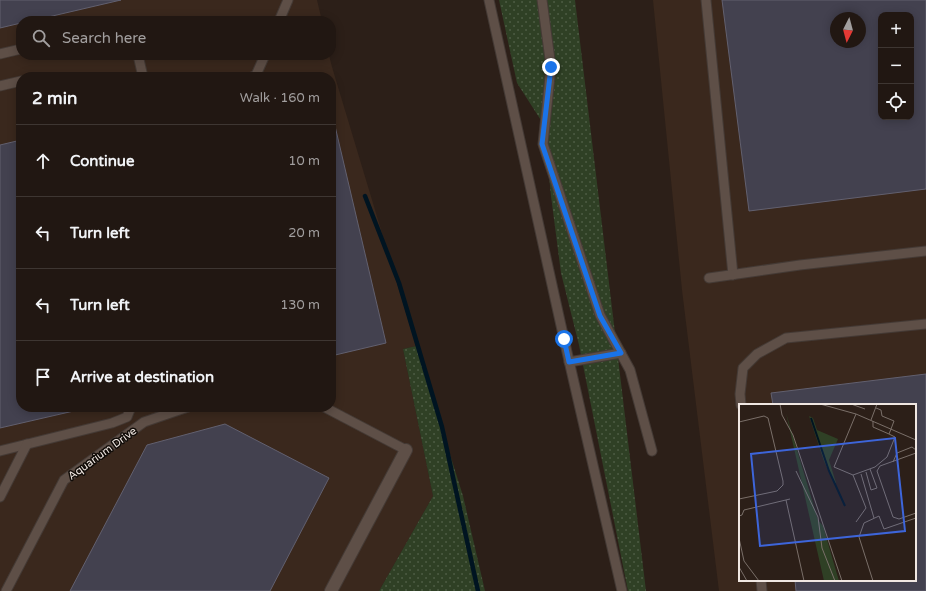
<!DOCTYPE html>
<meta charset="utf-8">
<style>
:root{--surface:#211712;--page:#2d2420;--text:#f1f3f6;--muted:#a29f9f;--line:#3e3632}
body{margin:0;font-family:"Varela Round",sans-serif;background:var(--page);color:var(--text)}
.controls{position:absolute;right:12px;top:12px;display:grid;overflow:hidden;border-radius:8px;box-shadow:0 2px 10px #0003}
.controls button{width:36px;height:36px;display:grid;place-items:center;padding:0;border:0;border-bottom:1px solid var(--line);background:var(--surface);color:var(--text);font:20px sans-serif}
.compass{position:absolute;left:830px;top:12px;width:36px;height:36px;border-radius:50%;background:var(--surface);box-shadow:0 2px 10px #0003;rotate:186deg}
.stop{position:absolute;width:12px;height:12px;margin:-9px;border:3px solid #1a73e8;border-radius:50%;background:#fff}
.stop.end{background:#1a73e8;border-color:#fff;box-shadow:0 1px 4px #0008}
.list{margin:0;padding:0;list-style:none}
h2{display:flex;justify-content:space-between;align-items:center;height:52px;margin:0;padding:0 16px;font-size:17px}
h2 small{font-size:13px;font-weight:400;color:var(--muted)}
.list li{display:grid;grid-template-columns:26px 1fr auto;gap:12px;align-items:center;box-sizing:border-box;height:72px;padding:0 16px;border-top:1px solid var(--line)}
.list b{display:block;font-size:15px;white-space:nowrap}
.list em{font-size:13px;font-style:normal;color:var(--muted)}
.icon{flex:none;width:22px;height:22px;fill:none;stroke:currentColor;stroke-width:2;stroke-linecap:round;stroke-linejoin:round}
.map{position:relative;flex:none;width:926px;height:591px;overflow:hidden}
.search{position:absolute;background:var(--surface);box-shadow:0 2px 10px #0003;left:16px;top:16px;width:320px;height:44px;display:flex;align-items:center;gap:10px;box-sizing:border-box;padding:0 14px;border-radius:16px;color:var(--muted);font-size:15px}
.panel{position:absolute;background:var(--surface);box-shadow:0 2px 10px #0003;left:16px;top:72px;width:320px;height:340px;border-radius:16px}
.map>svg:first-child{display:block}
.built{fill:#3a281d;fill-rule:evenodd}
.grass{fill:url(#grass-dots)}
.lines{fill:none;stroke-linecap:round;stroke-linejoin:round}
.stream{stroke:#001421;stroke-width:4.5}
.building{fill:#43414f;stroke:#62606f;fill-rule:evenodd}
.lane-casing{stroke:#443a35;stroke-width:11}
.street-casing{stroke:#443a35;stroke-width:14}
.lane{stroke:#5e4f47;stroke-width:9}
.street{stroke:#5e4f47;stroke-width:12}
.route{stroke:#1a73e8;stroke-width:5}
.labels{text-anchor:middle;stroke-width:3;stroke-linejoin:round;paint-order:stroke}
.street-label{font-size:11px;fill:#f0e7e2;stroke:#100b07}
.inset-river{fill:none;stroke:#001421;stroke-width:2}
.inset-road{fill:none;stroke:#7a6f69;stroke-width:1}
.view{fill:#3d65da;fill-opacity:0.15;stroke:#3d65da;stroke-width:2}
.inset-edge{fill:none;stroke:#f0e7e2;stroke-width:2}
</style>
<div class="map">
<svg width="926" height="591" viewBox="0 0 926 591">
<defs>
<pattern id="grass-dots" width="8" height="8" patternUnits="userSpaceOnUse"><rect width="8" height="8" fill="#2f4025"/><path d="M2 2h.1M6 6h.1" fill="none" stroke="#4d5c44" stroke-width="1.8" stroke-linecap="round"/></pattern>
</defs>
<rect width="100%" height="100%" fill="#2c1f18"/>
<g class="built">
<path d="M0 0H317L322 21H21V55H329L332 67 416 346 403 349 433 496 379 591H0ZM21 77H331V407H21Z"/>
<path d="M653 0H926V591H719L682 290ZM881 15H911V117H881ZM836 18H860V42H836ZM740 405H915V580H740Z"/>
</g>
<g class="grass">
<path d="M499 0H575L646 591H628L579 345 561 273 551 196 544 125 517 83Z"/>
<path d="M416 346 463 496 485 591H379L433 496 403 349Z"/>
</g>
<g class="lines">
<path class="stream" d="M365 196 399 283 442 427 478 591"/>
</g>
<g class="building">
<path d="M0 0H121L31 21H21V23L0 28Z"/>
<path d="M722 0H926V189L749 211ZM881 15H911V117H881ZM836 18H860V42H836Z"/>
<path d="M335 126 386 343 331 356V127Z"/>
<path d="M21 140V407H91L0 428V145Z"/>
<path d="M926 374V591H796L795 580H915V405H773L771 393Z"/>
<path d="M225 424 329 478 270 591H70L147 445Z"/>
</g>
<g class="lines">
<defs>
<g id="lane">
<path d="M489 0 564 339 622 591"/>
<path d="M542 0 551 67 543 144 600 315 630 370 652 451"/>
<path d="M706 0 733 275"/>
<path d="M279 21 288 0"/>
<path d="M0 54 21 49"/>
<path d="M138 55 143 77"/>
<path d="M252 77 256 75 265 55"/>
<path d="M0 86 21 81"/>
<path d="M709 278 800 265 926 251"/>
<path d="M569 362 621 353"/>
<path d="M741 405 740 394 743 368 757 354 786 338 926 324"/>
<path d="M324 407 406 450"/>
<path d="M0 451 112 423 127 417 131 407"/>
<path d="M0 497 27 444"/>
<path d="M761 580 762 591"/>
<path d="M6 591 64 480 144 422 188 407"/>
</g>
<path id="street" d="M331 591 406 450"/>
</defs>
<use href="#lane" class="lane-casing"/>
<use href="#street" class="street-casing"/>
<use href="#lane" class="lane"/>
<use href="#street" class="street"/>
</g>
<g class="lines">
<path class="route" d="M551 67 542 144 600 316 621 353 569 362 564 339"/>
</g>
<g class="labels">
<g class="street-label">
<text transform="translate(102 453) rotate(-36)" y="4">Aquarium Drive</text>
</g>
</g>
<g transform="translate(739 404)">
<rect width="177" height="177" fill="#2c1f18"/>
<path d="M47 9 79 116 84 122 100 177H85ZM70 12 74 14 78 26 99 35 90 56 97 79H95L85 57Z" fill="#2f4025"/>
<path class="inset-river" d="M72 14 90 67 106 102"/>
<path class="inset-road" d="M41 0 43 11 54 31 103 177M81 0 117 10 177 36M112 0 126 5M137 4 142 6 143 12 155 17 152 25M117 10 95 63 114 71 136 63 148 53 156 33 150 30 152 25M132 16 138 0M134 17V23L150 30M0 18 25 12 29 14 44 77V81L38 87 0 95M177 49 141 62 138 67 154 113 160 115 177 109M154 58 158 49 173 43 177 46M57 67 79 113 83 144 96 177M127 68 132 86 138 84 131 65M122 70 135 114M114 71 127 104 117 118M47 96 65 177M0 112 3 111 5 106 51 95M0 134 5 157 20 177M0 163 8 177M134 177 120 133 125 119 140 112 145 125 177 114"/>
<path class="view" d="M156 34 166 127 21 142 12 50Z"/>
<rect width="177" height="177" class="inset-edge"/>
</g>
</svg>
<div class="controls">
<button>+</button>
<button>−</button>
<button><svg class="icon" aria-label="locate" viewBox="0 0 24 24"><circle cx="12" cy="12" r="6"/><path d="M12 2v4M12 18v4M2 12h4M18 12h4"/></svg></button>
</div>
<svg class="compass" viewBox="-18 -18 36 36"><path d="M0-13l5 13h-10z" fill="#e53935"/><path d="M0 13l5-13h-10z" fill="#a29f9f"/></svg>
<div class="stop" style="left:564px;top:339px"></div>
<div class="stop end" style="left:551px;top:67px"></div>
<div class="search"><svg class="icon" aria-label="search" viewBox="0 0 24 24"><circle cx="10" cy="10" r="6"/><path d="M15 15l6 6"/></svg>Search here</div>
<section class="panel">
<h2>2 min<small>Walk · 160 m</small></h2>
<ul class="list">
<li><svg class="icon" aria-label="ahead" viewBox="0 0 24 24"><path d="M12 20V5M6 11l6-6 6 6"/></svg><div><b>Continue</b></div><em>10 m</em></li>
<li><svg class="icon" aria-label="left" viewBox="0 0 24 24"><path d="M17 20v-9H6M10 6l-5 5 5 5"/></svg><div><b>Turn left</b></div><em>20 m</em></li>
<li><svg class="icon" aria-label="left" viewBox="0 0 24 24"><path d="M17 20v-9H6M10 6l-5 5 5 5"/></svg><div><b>Turn left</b></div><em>130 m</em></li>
<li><svg class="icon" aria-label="arrive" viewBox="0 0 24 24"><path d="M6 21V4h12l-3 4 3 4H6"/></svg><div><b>Arrive at destination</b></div></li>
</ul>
</section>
</div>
